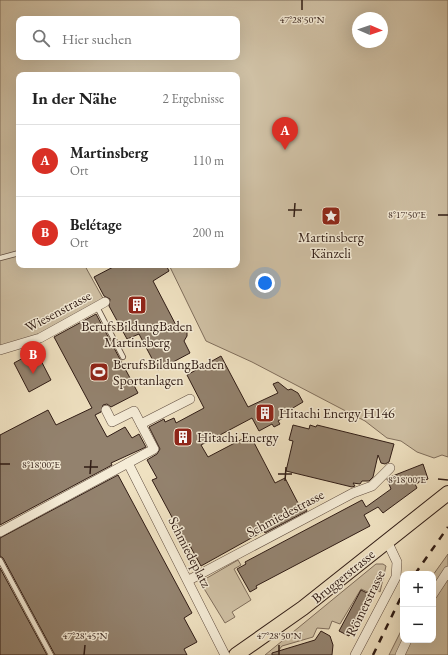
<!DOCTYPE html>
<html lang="de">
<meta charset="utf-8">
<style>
:root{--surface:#fff;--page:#f2f2f2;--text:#222;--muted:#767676;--line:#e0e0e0;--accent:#d93025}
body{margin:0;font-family:"EB Garamond",serif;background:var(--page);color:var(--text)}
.controls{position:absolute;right:12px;bottom:12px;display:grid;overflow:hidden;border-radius:8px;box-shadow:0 4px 16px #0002}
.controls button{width:36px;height:36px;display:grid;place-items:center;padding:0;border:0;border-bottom:1px solid var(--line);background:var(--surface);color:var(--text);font:20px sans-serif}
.compass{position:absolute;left:352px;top:12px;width:36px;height:36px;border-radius:50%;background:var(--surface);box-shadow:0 4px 16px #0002;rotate:92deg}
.you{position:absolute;left:265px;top:283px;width:14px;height:14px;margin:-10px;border:3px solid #fff;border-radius:50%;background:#1a73e8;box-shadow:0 0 0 6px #1a73e833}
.badge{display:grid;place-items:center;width:26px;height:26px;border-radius:50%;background:var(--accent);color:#fff;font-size:13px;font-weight:700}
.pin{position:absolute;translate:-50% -33px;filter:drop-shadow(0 1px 2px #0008)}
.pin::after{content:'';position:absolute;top:21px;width:14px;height:12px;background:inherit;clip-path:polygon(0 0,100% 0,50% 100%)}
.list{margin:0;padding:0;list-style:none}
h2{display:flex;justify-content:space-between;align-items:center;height:52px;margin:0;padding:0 16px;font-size:17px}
h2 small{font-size:13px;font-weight:400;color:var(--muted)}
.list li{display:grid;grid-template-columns:26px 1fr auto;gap:12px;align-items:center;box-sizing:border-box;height:72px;padding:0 16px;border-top:1px solid var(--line)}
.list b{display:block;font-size:15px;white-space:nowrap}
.list p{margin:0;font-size:13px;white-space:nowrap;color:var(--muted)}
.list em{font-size:13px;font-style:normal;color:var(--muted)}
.icon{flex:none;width:22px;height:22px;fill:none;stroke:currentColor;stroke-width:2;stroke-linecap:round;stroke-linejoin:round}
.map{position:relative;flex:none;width:448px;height:655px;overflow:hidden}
.search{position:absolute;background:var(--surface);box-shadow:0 4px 16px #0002;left:16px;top:16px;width:224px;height:44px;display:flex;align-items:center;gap:10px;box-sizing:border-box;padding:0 14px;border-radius:8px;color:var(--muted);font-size:15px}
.panel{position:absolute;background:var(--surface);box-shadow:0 4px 16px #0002;left:16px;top:72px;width:224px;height:196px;border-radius:8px}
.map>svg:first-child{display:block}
.green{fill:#cfc0a4;stroke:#806e5c;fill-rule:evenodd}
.building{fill:#93826e;stroke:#301c15}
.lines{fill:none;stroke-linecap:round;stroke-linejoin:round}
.lane-casing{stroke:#604d40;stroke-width:6}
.street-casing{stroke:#604d40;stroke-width:10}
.primary-casing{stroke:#301c15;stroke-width:16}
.lane{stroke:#f5ecd7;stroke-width:4.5}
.street{stroke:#f5ecd7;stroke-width:9}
.primary{stroke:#efe1c1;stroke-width:14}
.rail{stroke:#301c15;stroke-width:2.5;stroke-dasharray:7 7;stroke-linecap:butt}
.ticks{fill:none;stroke:#301c15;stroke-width:1.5}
.labels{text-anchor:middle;stroke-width:3;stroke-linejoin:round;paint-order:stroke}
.poi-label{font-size:14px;fill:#301c15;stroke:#f5ecd7;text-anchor:start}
.street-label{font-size:14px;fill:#301c15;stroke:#f5ecd7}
.ticks-label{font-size:10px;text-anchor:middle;fill:#301c15;stroke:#f5ecd7;stroke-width:3;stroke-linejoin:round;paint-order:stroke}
</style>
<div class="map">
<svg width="448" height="655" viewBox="0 0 448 655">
<rect width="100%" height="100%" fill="#efe1c1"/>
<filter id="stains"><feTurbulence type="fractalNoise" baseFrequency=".005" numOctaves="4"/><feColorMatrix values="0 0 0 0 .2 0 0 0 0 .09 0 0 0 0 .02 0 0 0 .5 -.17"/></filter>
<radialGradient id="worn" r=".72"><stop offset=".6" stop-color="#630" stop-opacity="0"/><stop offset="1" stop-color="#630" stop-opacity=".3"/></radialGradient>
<g class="green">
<path d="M0 0H448V457L442 455 434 458 417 452 401 441 387 438 365 421 338 407 252 362 206 341 169 265H237V75H19V265H87L85 266 105 302 46 335 0 350ZM358 18H382V42H358ZM19 19H237V57H19Z"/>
<path d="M448 554V655H389L403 627V640H433V575Z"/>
<path d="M238 560 241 565 234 569 251 600 232 612 235 617 225 623 200 582Z"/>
<path d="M376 564H383L386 566 380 592 373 587 370 593 361 589 340 624 332 621 329 629 317 628 313 637 282 646 275 655H265Z"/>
</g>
<g class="building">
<path d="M117 265H166L169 271 153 281 179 331 185 329 187 332V336L184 341 190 353 158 370 139 334 127 339 109 306 110 299 104 296 94 277Z"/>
<path d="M96 314 138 393 111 407 107 404 103 405 101 412 95 415 107 437 125 427 132 438 139 434 146 447 111 463 112 465 0 525V435L48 410 56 425 92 408 54 337Z"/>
<path d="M36 351 51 380 29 392 14 363Z"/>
<path d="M221 356 248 407 278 393 273 384 278 382 288 390 291 389 298 393 303 402 281 415 283 418 278 421 280 424 274 427 272 424 259 431 252 418 201 445 208 457 250 435 275 483 285 478 299 505 303 503 307 511 265 533 264 531 201 566 189 544 187 545 152 480 157 478 147 460 157 454 160 449 149 427 164 419 165 422 174 418 176 423 204 408 187 375Z"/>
<path d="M293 425 309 429 310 425 316 427 317 425 394 444 389 462 385 464 381 463 378 455 373 477 369 481H362L360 484 353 483 355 486 352 487 286 471 293 441 289 440Z"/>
<path d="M423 464 428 479 415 484 417 488 383 513 378 507 364 515 370 526 256 586 257 588 250 592 237 569 246 564 245 562 362 500 366 507 391 489 387 479 390 477Z"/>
<path d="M118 475 192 613 184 618 197 642 184 649 187 655H55L3 558 0 556V538Z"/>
<path d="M0 568 47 655H0Z"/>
<path d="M361 590 371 595 349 636 339 631Z"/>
<path d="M321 631 330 636 333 645 332 655H272V653L315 640Z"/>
</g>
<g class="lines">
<defs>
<g id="lane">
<path d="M0 258 19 253"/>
<path d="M97 307 123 357"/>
<path d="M0 560 51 655"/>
</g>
<g id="street">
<path d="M0 350 40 338 105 302"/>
<path d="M141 424 190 399"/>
<path d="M128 463 225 655"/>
<path d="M0 532 154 449 134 411 112 422 106 410"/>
<path d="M189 580 353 493 372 486 390 468"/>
<path d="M433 594 448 571"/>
<path d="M355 655 396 577 397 562 387 541"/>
<path d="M400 655 407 640"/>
</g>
<path id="primary" d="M236 655 303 608 448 493"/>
</defs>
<use href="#lane" class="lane-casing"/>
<use href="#street" class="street-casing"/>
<use href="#primary" class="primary-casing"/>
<use href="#lane" class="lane"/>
<use href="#street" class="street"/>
<use href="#primary" class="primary"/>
<g class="rail">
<path d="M415 574 448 527"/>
<path d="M373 655 403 593"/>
</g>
</g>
<path class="ticks" d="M302 10V0M288 210H302M438 215H448M294 217 295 203M0 464H10M84 467H98M90 474 91 460M278 474H292M438 479 448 480M285 481 286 467M84 655 85 645M279 655V645"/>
<defs>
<symbol id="sight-square" viewBox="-11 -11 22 22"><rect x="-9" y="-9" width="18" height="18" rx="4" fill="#8f2418" stroke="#f5ecd7"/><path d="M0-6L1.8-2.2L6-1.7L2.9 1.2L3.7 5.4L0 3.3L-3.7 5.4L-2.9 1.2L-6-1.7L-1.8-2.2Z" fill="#fff"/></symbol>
<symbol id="building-square" viewBox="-11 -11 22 22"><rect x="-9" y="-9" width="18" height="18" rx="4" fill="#8f2418" stroke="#f5ecd7"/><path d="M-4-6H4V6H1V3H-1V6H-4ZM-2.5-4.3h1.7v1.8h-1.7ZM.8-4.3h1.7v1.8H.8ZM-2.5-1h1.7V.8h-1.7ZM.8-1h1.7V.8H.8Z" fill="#fff"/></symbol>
<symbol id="stadium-square" viewBox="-11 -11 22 22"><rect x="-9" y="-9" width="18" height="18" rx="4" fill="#8f2418" stroke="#f5ecd7"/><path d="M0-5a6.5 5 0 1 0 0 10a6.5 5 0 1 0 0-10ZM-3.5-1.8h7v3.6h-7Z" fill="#fff"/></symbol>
</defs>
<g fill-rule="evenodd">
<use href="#sight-square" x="320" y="205" width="22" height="22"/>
<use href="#building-square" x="126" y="294" width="22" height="22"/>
<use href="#stadium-square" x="88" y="361" width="22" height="22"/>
<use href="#building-square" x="254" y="402" width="22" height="22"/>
<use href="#building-square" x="172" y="426" width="22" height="22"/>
</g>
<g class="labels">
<g class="poi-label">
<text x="331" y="242" text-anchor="middle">Martinsberg<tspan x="331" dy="16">Känzeli</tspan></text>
<text x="137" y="331" text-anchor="middle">BerufsBildungBaden<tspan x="137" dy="16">Martinsberg</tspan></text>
<text x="113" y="369">BerufsBildungBaden<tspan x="113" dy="16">Sportanlagen</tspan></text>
<text x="279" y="418">Hitachi Energy H146</text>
<text x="197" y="442">Hitachi Energy</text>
</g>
<g class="street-label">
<text transform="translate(58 311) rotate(-28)" y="5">Wiesenstrasse</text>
<text transform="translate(285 513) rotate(-28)" y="5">Schmiedestrasse</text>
<text transform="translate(190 552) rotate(63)" y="5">Schmiedeplatz</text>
<text transform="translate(343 576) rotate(-39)" y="5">Bruggerstrasse</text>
<text transform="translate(365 603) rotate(-64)" y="5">Römerstrasse</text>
</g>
</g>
<g class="ticks-label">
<text x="302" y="23">47°28'50"N</text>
<text x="407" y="218">8°17'50"E</text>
<text x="41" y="468">8°18'00"E</text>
<text x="407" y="483">8°18'00"E</text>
<text x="85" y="639">47°28'45"N</text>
<text x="279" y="639">47°28'50"N</text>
</g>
<rect width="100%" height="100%" filter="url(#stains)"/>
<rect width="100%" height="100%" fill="url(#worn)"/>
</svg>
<div class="controls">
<button>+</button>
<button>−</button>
</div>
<svg class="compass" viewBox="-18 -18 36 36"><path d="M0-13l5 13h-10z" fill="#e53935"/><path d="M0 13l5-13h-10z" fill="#767676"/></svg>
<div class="you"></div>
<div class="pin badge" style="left:285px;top:150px">A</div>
<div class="pin badge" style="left:33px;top:374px">B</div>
<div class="search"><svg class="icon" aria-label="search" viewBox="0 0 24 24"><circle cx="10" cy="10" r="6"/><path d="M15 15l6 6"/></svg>Hier suchen</div>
<section class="panel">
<h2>In der Nähe<small>2 Ergebnisse</small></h2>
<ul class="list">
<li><span class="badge">A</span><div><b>Martinsberg</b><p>Ort</p></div><em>110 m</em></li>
<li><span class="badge">B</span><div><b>Belétage</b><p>Ort</p></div><em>200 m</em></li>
</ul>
</section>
</div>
